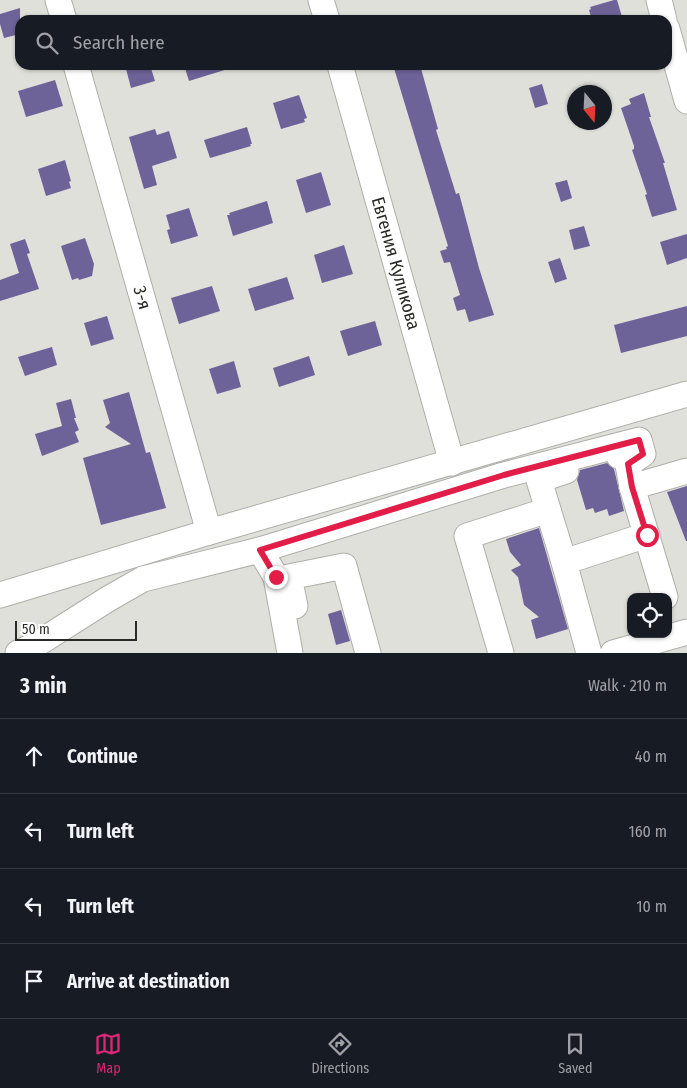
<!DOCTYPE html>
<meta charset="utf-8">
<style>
:root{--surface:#171b24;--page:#20242c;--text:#f1f3f6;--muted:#9ea1a6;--line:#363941;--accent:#db2777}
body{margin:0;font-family:"Fira Sans Condensed",sans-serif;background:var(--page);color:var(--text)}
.controls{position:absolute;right:15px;bottom:15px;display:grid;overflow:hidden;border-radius:10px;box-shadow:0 1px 4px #0004}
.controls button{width:45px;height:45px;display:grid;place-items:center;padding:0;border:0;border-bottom:1px solid var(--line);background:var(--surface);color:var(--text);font:25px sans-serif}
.compass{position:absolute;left:567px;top:85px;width:45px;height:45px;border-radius:50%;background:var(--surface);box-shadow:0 1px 4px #0004;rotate:162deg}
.scale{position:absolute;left:15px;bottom:12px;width:122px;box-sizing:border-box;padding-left:5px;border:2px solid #292927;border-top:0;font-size:14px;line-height:18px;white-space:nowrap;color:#292927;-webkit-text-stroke:4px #fff;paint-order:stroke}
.stop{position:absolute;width:15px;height:15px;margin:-11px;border:4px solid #e11d48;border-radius:50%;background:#fff}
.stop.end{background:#e11d48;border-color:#fff;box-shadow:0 1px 5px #0008}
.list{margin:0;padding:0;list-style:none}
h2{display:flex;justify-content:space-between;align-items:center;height:65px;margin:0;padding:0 20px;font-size:21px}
h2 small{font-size:16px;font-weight:400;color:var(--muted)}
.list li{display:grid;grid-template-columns:32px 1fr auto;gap:15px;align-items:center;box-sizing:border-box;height:75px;padding:0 20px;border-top:1px solid var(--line)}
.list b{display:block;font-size:19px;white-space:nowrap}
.list em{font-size:16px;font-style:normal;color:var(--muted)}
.icon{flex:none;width:28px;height:28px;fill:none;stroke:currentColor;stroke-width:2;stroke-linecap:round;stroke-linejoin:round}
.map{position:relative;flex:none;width:687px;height:653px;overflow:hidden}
.search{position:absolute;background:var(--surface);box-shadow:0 1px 4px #0004;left:15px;right:15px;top:15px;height:55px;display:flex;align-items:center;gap:12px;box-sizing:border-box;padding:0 18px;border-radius:15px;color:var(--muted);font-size:19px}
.sheet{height:365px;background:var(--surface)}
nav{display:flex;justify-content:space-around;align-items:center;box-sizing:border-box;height:70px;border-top:1px solid var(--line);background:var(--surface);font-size:14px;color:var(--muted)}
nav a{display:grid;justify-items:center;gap:2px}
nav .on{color:var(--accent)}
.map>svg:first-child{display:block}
.building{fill:#6d6398}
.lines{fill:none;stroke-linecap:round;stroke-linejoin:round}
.minor-casing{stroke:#afafaa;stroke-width:27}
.minor{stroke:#fff;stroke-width:25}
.route{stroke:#e11d48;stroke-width:6}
.labels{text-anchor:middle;stroke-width:5;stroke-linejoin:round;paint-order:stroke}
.street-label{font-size:18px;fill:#292927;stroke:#fff}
</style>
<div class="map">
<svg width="687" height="653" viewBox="0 0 687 653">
<rect width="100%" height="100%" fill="#e0e0db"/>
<g class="building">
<path d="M614 0H617L623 20H592L589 10 591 9 590 7Z"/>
<path d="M20 8V34L4 38 0 24V14Z"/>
<path d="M125 65H150L155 81 131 88Z"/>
<path d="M184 65H230L231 68 189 81Z"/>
<path d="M393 65H420L438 129 436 130 456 194 459 193 479 268 494 315 469 322 465 309 457 311 453 298 460 295 450 262 444 263 440 251 447 249 446 247 448 246Z"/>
<path d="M55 80 63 106 26 117 18 91Z"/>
<path d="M542 84 548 104 535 108 529 88Z"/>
<path d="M644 93 651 117H649L665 163H663L677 210 652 217 645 195 647 194 632 150 634 149V146L621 108 631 104 629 99Z"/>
<path d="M299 95 307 118 304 119 305 122 281 129 273 103Z"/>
<path d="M247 127 252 144H250L251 146 210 158 204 140Z"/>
<path d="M155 129 157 135 169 131 177 158 152 166 157 185 144 189 129 137Z"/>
<path d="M65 160 71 181 69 182 71 188 46 196 38 169Z"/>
<path d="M321 172 331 205 306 213 296 180Z"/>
<path d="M567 180 572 198 561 202 555 183Z"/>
<path d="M267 201 273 223 233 236 227 215H230L229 213Z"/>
<path d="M189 208 198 236 171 244 167 230 170 229 166 215Z"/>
<path d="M584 226 590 246 574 250 569 230Z"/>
<path d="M687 234V258L667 265 660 242Z"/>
<path d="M85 238 94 264 92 276 79 280 78 278 72 280 61 246Z"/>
<path d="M25 239 30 253 27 254 39 289 0 301V280L19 273 10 244Z"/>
<path d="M344 245 353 274 322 283 314 255Z"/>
<path d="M560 258 567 279 555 283 548 262Z"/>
<path d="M287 277 294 299 255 311 248 289Z"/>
<path d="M212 286 220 311 179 324 171 298Z"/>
<path d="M687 306V336L621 353 614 325Z"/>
<path d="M107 316 114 339 91 346 84 323Z"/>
<path d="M375 321 382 345 348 356 340 331Z"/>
<path d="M52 347 57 365 25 376 18 357Z"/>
<path d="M309 356 315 375 279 387 273 368Z"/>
<path d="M234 361 241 387 217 394 209 369Z"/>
<path d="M129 392 146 453 150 452 166 508 101 525 83 458 131 444 105 427 110 423 103 400Z"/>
<path d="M71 399 76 418H74L79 430 75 432 79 442 42 456 35 434 62 426 56 403Z"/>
<path d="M607 463 614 469 624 511 609 516 607 509 595 513 593 508 586 510 577 480 580 470Z"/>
<path d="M687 486V541H686L667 492Z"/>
<path d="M539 528 568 629 536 639 531 620 539 617 524 605 518 577 511 570 521 565 510 552 506 539Z"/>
<path d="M341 610 350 641 336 645 328 614Z"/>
</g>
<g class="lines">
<defs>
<g id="minor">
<path d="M58 0 64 20"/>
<path d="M321 0 327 20"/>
<path d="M659 0 664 20"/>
<path d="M667 29 687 101"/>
<path id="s1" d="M76 65 209 532"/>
<path id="s2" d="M340 65 452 463"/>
<path d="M619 456 626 454 632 487"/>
<path d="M260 550 504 475 639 440 643 454 628 464"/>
<path d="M564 562 539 480 566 471"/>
<path d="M0 595 209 532 687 394"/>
<path d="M665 597 632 487 687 471"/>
<path d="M295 606 289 577 344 566 368 653"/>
<path d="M18 653 37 644 108 599 143 579 260 550 276 577 290 653"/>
<path d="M501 653 467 536 548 510"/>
<path d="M589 653 564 562 647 535"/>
<path d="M613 653 687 632"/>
</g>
</defs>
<use href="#minor" class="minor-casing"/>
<use href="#minor" class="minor"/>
</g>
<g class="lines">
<path class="route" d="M276 577 260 550 504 475 639 440 643 454 628 464 632 487 647 535"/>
</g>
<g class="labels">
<g class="street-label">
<text dy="6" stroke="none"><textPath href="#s2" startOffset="206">Евгения Куликова</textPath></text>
<text dy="6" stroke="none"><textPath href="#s1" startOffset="242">3-я</textPath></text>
</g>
</g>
</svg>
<div class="controls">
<button><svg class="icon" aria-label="locate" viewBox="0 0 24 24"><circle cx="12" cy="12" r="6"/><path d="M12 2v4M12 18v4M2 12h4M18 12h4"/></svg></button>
</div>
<svg class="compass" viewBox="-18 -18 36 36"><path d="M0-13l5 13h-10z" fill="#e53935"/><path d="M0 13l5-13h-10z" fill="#9ea1a6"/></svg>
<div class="scale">50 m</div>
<div class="stop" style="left:647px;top:535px"></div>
<div class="stop end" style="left:276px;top:577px"></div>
<div class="search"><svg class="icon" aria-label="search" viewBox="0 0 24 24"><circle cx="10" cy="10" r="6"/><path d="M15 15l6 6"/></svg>Search here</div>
</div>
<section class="sheet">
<h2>3 min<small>Walk · 210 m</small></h2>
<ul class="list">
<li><svg class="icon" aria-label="ahead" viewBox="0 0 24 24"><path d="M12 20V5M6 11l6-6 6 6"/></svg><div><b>Continue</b></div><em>40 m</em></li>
<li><svg class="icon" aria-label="left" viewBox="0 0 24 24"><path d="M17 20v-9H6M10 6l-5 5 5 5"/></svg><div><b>Turn left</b></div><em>160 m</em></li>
<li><svg class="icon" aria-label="left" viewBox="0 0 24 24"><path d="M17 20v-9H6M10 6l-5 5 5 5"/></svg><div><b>Turn left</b></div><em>10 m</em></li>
<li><svg class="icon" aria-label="arrive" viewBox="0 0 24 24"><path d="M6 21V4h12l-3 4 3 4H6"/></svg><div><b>Arrive at destination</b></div></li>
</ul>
</section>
<nav>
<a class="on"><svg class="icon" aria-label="map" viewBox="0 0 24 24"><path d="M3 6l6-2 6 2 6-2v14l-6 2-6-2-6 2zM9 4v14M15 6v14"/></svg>Map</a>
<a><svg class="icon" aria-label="directions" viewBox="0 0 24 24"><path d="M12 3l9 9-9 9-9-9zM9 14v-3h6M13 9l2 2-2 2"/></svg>Directions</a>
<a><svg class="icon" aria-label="saved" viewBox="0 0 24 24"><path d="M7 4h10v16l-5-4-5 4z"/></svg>Saved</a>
</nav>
